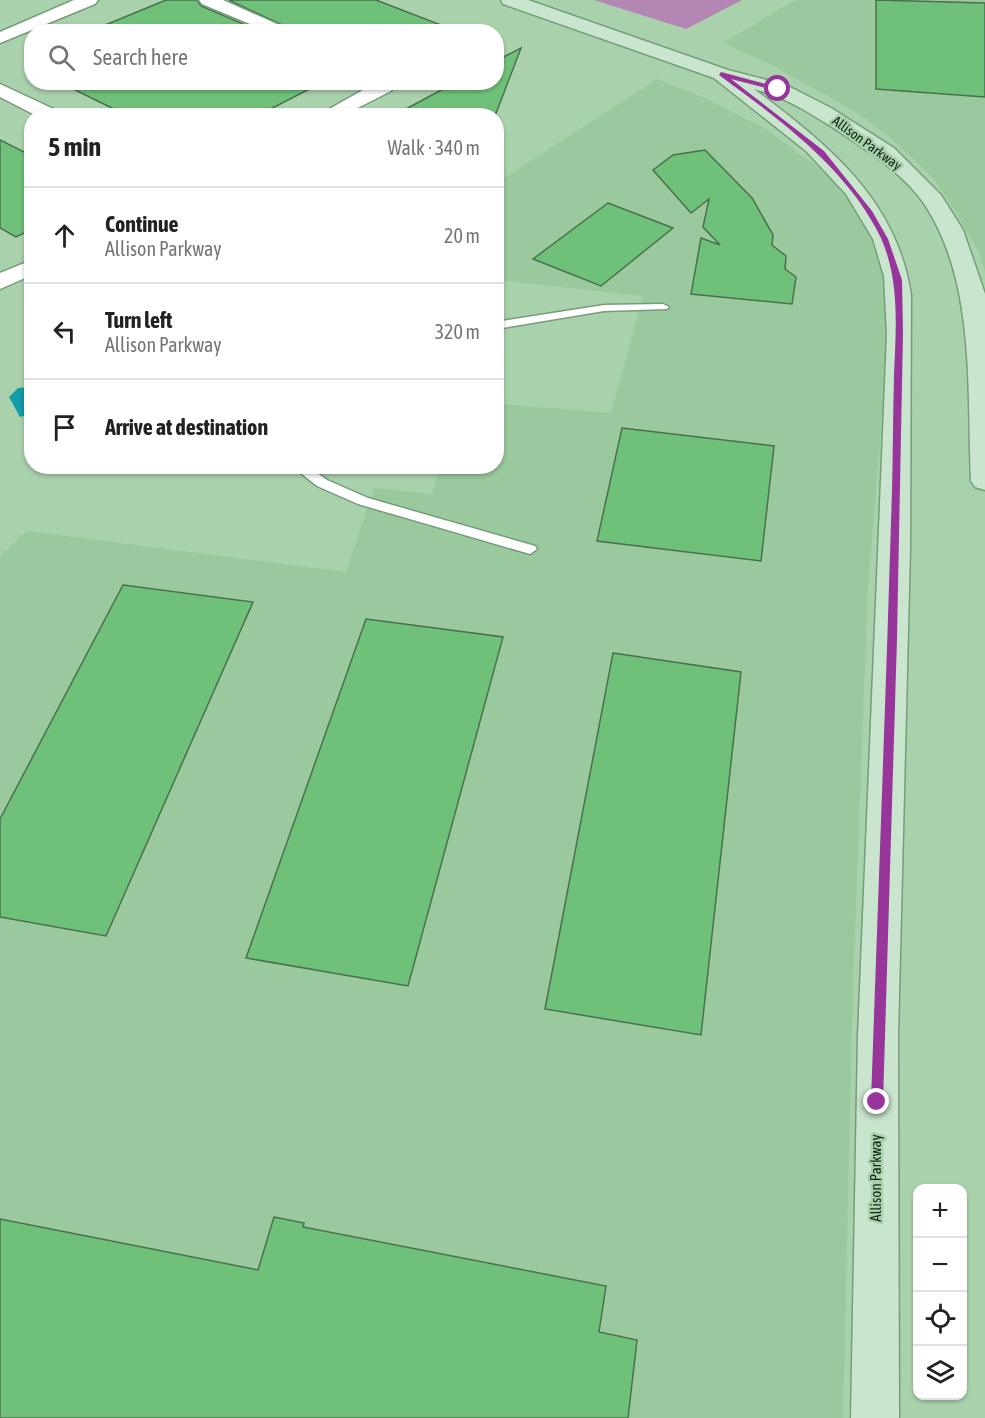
<!DOCTYPE html>
<meta charset="utf-8">
<style>
:root{--surface:#fff;--page:#f2f2f2;--text:#222;--muted:#767676;--line:#e0e0e0}
body{margin:0;font-family:"Asap Condensed",sans-serif;background:var(--page);color:var(--text)}
.controls{position:absolute;right:18px;bottom:18px;display:grid;overflow:hidden;border-radius:12px;box-shadow:0 2px 4px #0004}
.controls button{width:54px;height:54px;display:grid;place-items:center;padding:0;border:0;border-bottom:2px solid var(--line);background:var(--surface);color:var(--text);font:30px sans-serif}
.stop{position:absolute;width:18px;height:18px;margin:-14px;border:4px solid #98359b;border-radius:50%;background:#fff}
.stop.end{background:#98359b;border-color:#fff;box-shadow:0 2px 6px #0008}
.list{margin:0;padding:0;list-style:none}
h2{display:flex;justify-content:space-between;align-items:center;height:78px;margin:0;padding:0 24px;font-size:26px}
h2 small{font-size:20px;font-weight:400;color:var(--muted)}
.list li{display:grid;grid-template-columns:39px 1fr auto;gap:18px;align-items:center;box-sizing:border-box;height:96px;padding:0 24px;border-top:2px solid var(--line)}
.list b{display:block;font-size:22px;white-space:nowrap}
.list p{margin:0;font-size:20px;white-space:nowrap;color:var(--muted)}
.list em{font-size:20px;font-style:normal;color:var(--muted)}
.icon{flex:none;width:33px;height:33px;fill:none;stroke:currentColor;stroke-width:2;stroke-linecap:round;stroke-linejoin:round}
.map{position:relative;flex:none;width:985px;height:1418px;overflow:hidden}
.search{position:absolute;background:var(--surface);box-shadow:0 2px 4px #0004;left:24px;top:24px;width:480px;height:66px;display:flex;align-items:center;gap:15px;box-sizing:border-box;padding:0 21px;border-radius:24px;color:var(--muted);font-size:22px}
.panel{position:absolute;background:var(--surface);box-shadow:0 2px 4px #0004;left:24px;top:108px;width:480px;height:366px;border-radius:24px}
.map>svg:first-child{display:block}
.built{fill:#99c99d}
.green{fill:#b486b3}
.water{fill:#159aa9}
.building{fill:#6fc179;stroke:#4a704e;stroke-width:1.5}
.lines{fill:none;stroke-linecap:round;stroke-linejoin:round}
.lane-casing{stroke:#759d79;stroke-width:3}
.street-casing{stroke:#759d79;stroke-width:3}
.secondary-casing{stroke:#759d79;stroke-width:3}
.lane{fill:#fff;fill-rule:evenodd}
.street{fill:#fff;fill-rule:evenodd}
.secondary{fill:#cae5ce;fill-rule:evenodd}
.route{fill:#98359b}
.labels{text-anchor:middle;stroke-width:5;stroke-linejoin:round;paint-order:stroke}
.far-street-label{font-size:14px;fill:#142416;stroke:#a9d2ac}
.street-label{font-size:15px;fill:#142416;stroke:#a9d2ac}
</style>
<div class="map">
<svg width="985" height="1418" viewBox="0 0 985 1418">
<rect width="100%" height="100%" fill="#a9d2ac"/>
<g class="built">
<path d="M795 0H985V271L979 252 952 206 934 179 892 139 857 113 774 66 723 43Z"/>
<path d="M657 79 707 99 766 129 820 169 843 192 867 227 882 262 886 308V370L868 586 853 983 843 1418H0V557L27 531 346 572 374 488 432 494 440 467 496 466 497 404 611 413 643 296 497 280V183Z"/>
</g>
<path class="green" d="M594 0H742L686 29Z"/>
<path class="water" d="M31 387 29 398 31 414 20 417 9 397 18 388Z"/>
<g class="building">
<path d="M166 0H197L201 6 262 32H120L105 25Z"/>
<path d="M229 0H376L441 25 427 32H297Z"/>
<path d="M876 0 985 3V97L876 89Z"/>
<path d="M521 48 495 116H393L456 82H496V61Z"/>
<path d="M59 82H323L257 116H128Z"/>
<path d="M0 140 32 156V229L16 237 0 228Z"/>
<path d="M705 150 752 198 773 235 772 245 786 256 785 269 796 277 792 304 691 294 701 238 720 245 703 227 709 199 691 213 653 170 673 155Z"/>
<path d="M608 203 673 228 601 286 533 259Z"/>
<path d="M622 428 774 446 761 561 597 541Z"/>
<path d="M123 585 253 602 106 936 0 917V819Z"/>
<path d="M366 619 503 637 408 986 246 958Z"/>
<path d="M613 653 741 672 701 1035 545 1009Z"/>
<path d="M274 1217 304 1223 303 1227 606 1286 599 1332 637 1340 628 1418H0V1219L258 1270Z"/>
</g>
<g class="lines">
<defs>
<g id="lane">
<path d="M663 304 669 307 667 309 604 311 496 329V322L604 305Z"/>
<path d="M292 466H307L327 480 368 498 535 546 537 549 530 554 358 504 317 486Z"/>
</g>
<g id="street">
<path d="M74 0H98L95 4 0 43V32Z"/>
<path d="M199 0H223L295 32H269L202 4Z"/>
<path d="M377 82H396L391 91 342 116H317Z"/>
<path d="M0 84 60 112 62 116H37L0 97Z"/>
<path d="M32 260V275L0 289V273Z"/>
</g>
<path id="secondary" d="M501 0H528L728 70 786 85 831 108 894 148 941 195 963 230 985 294V490L975 487 971 481C967 391 976 283 925 205 907 178 877 157 850 139 820 119 789 98 754 89 827 144 897 199 911 295L910 550 898 1036 899 1418H851L858 1036 887 335 884 276 873 239 846 194 806 151 714 78 503 4Z"/>
</defs>
<use href="#lane" class="lane-casing"/>
<use href="#street" class="street-casing"/>
<use href="#secondary" class="secondary-casing"/>
<use href="#lane" class="lane"/>
<use href="#street" class="street"/>
<use href="#secondary" class="secondary"/>
</g>
<path class="route" d="M721 72 781 88 778 91 731 79 824 151 872 211 888 239 902 280 903 333 897 638 883 1102 877 1108 871 1102C878 898 886 694 892 490 893 451 893 413 894 374 896 329 900 281 881 238 848 169 779 119 719 75Z"/>
<g class="labels">
<g class="far-street-label">
<text transform="translate(867 143) rotate(36)" y="5">Allison Parkway</text>
</g>
<g class="street-label">
<text transform="translate(876 1178) rotate(-90)" y="5">Allison Parkway</text>
</g>
</g>
</svg>
<div class="controls">
<button>+</button>
<button>−</button>
<button><svg class="icon" aria-label="locate" viewBox="0 0 24 24"><circle cx="12" cy="12" r="6"/><path d="M12 2v4M12 18v4M2 12h4M18 12h4"/></svg></button>
<button><svg class="icon" aria-label="layers" viewBox="0 0 24 24"><path d="M12 4l9 5-9 5-9-5zM3 14l9 5 9-5"/></svg></button>
</div>
<div class="stop" style="left:778px;top:89px"></div>
<div class="stop end" style="left:877px;top:1102px"></div>
<div class="search"><svg class="icon" aria-label="search" viewBox="0 0 24 24"><circle cx="10" cy="10" r="6"/><path d="M15 15l6 6"/></svg>Search here</div>
<section class="panel">
<h2>5 min<small>Walk · 340 m</small></h2>
<ul class="list">
<li><svg class="icon" aria-label="ahead" viewBox="0 0 24 24"><path d="M12 20V5M6 11l6-6 6 6"/></svg><div><b>Continue</b><p>Allison Parkway</p></div><em>20 m</em></li>
<li><svg class="icon" aria-label="left" viewBox="0 0 24 24"><path d="M17 20v-9H6M10 6l-5 5 5 5"/></svg><div><b>Turn left</b><p>Allison Parkway</p></div><em>320 m</em></li>
<li><svg class="icon" aria-label="arrive" viewBox="0 0 24 24"><path d="M6 21V4h12l-3 4 3 4H6"/></svg><div><b>Arrive at destination</b></div></li>
</ul>
</section>
</div>
